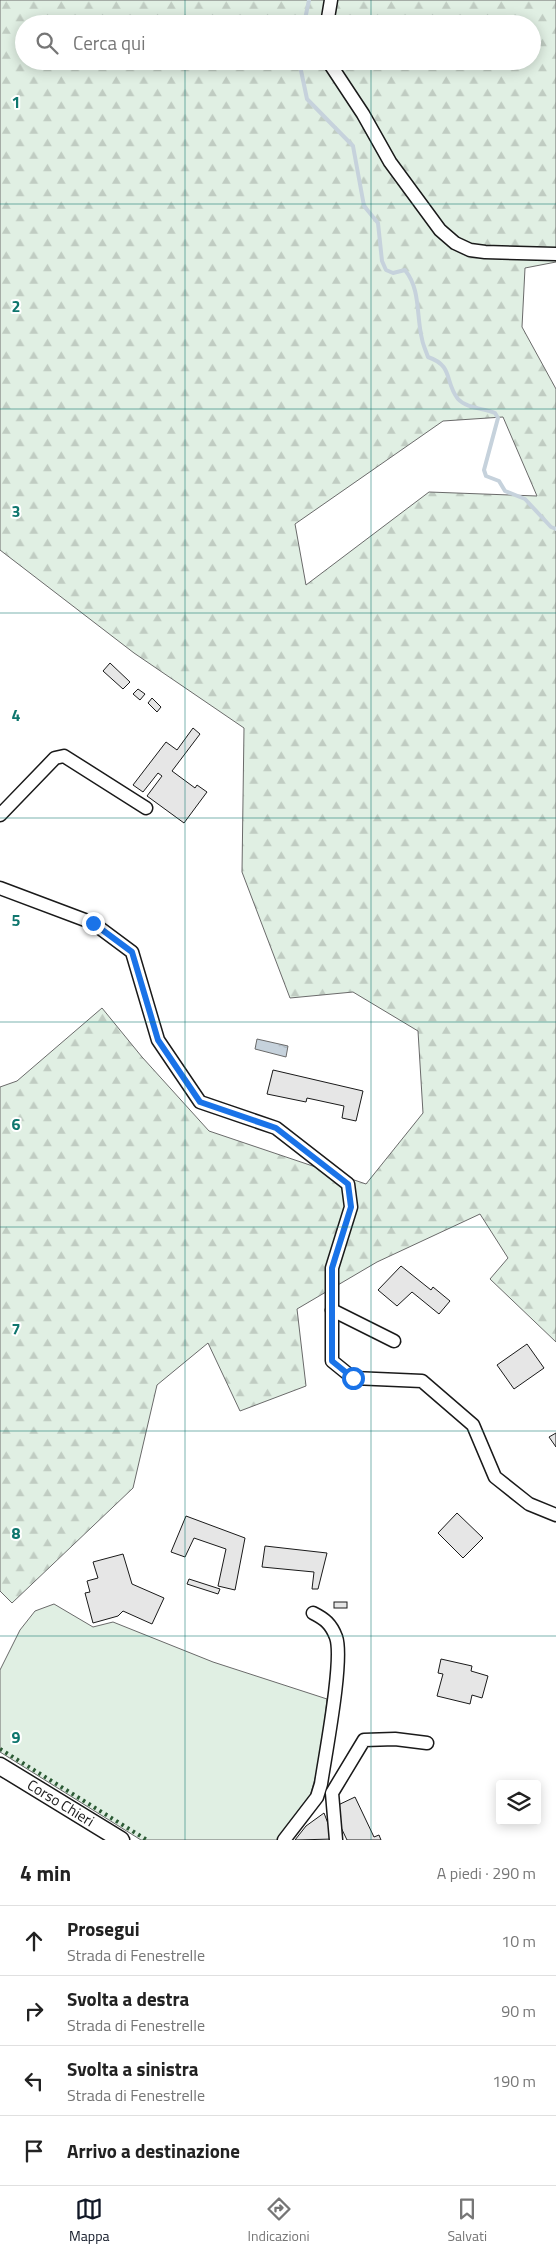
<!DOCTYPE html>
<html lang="it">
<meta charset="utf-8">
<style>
:root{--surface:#fff;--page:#f2f2f2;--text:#222;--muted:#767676;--line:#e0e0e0;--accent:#111827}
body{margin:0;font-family:"Titillium Web",sans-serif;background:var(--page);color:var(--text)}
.controls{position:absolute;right:15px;bottom:15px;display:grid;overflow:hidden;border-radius:5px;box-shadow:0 2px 12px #0003}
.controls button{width:45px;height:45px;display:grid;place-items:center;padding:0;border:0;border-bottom:1px solid var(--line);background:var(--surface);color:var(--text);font:25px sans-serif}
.stop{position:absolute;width:15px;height:15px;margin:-11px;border:4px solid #1a73e8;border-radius:50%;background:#fff}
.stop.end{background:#1a73e8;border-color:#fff;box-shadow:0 1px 5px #0008}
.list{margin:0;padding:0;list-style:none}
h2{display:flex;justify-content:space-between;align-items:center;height:65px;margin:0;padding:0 20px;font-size:21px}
h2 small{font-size:16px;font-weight:400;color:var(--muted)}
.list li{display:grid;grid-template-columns:32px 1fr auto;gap:15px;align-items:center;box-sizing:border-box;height:70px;padding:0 20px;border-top:1px solid var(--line)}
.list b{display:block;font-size:19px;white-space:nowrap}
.list p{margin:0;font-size:16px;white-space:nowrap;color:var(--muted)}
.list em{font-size:16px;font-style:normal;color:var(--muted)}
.icon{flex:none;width:28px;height:28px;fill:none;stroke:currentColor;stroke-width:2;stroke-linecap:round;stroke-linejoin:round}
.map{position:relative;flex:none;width:556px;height:1840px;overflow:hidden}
.search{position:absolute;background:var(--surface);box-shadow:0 2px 12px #0003;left:15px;right:15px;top:15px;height:55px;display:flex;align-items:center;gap:12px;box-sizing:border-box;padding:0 18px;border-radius:28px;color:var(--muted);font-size:19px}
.sheet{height:345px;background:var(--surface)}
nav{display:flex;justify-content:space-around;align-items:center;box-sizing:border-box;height:70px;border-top:1px solid var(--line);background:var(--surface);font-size:14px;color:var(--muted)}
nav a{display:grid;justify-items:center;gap:2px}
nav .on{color:var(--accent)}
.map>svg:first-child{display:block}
.green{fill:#e0efe3;stroke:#6a6a6a}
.forest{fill:url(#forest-firs);stroke:#6a6a6a;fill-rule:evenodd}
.water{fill:url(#water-ripples);stroke:#6a6a6a}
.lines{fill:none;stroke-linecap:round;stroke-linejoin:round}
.stream{stroke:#c6d2dc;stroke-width:4}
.building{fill:#e6e6e6;stroke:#1a1a1a}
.minor-casing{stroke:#1a1a1a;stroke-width:15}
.secondary-casing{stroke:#1a1a1a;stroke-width:19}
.minor{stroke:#fff;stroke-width:12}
.secondary{stroke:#fff;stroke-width:16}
.hedge{stroke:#2b5a34;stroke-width:4;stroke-dasharray:2.5 4;stroke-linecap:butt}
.route{stroke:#1a73e8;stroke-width:6}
.grid{fill:none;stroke:#0f766e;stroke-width:1;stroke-opacity:0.55}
.labels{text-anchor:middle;stroke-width:4;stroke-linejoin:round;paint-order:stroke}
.street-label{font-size:15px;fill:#1a1a1a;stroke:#fff}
.grid-label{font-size:16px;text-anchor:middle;font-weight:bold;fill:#0f766e;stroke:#fff;stroke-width:4;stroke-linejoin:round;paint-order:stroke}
</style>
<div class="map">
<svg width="556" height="1840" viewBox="0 0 556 1840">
<defs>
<pattern id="forest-firs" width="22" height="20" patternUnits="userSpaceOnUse" patternTransform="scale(1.25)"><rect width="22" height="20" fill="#e0efe3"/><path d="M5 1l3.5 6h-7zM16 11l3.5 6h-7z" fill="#c0ccc2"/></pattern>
<pattern id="water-ripples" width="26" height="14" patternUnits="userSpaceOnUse" patternTransform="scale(1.25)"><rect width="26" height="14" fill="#c6d2dc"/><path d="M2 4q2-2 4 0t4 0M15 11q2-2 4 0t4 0" fill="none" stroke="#aab4bc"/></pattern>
</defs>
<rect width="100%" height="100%" fill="#fff"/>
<path class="green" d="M54 1604 93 1627 113 1622 213 1662 327 1699 321 1757 309 1800 277 1840H141L0 1752V1670L20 1630 35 1611Z"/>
<path class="forest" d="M0 0H556V262L525 268 522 327 556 389V1342L490 1279 508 1258 480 1214 377 1262 297 1309 306 1386 240 1411 208 1343 157 1385 133 1488 12 1603 0 1591V1087L17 1081 102 1008 142 1057 209 1131 366 1184 423 1113 418 1031 353 992 290 998 242 872 244 728 134 653 0 550ZM24 24H532V61H24ZM503 417 537 496 429 492 306 585 295 524 443 421Z"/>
<path class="water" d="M257 1039 288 1046 286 1057 255 1049Z"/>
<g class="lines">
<g class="stream">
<path d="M304 24 309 0"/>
<path d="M299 61 307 99 353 146 364 206 378 223 382 261 386 270 393 273 405 270C421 290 416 315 422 339 423 345 426 351 428 357 454 366 444 381 458 399 467 409 484 408 495 413L498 418 484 470 486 476 499 481 505 491 525 499 551 527 556 529"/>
</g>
</g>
<g class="building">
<path d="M110 663 130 682 123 689 103 671Z"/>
<path d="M138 689 145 694 140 700 133 694Z"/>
<path d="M152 698 161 707 157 712 148 703Z"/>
<path d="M193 728 200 734 172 771 195 788 197 785 207 792 184 823 147 796 162 776 158 773 143 792 133 785 166 742 177 750Z"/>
<path d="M273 1070 363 1091 356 1121 342 1118 344 1106 307 1098 306 1102 267 1094Z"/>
<path d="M401 1266 431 1290 433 1287 450 1301 439 1314 412 1292 397 1306 378 1290Z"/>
<path d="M527 1344 544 1368 514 1389 497 1365Z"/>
<path d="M556 1433V1447L549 1437Z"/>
<path d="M457 1513 483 1538 463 1558 438 1533Z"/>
<path d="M186 1516 245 1538 235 1590 218 1586 226 1549 194 1538 185 1557 171 1552Z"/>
<path d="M265 1546 327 1553 318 1589H312L314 1572 262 1567Z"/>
<path d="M123 1554 132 1584 164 1598 152 1624 123 1611 118 1616 93 1623 85 1593 90 1592 87 1581 98 1578 93 1562Z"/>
<path d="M189 1579 220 1589 218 1594 187 1584Z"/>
<rect x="334" y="1602" width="13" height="6"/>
<path d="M441 1659 472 1666 471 1671 488 1676 482 1698 472 1695 470 1704 437 1696 443 1674 438 1673Z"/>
<path d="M355 1797 374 1837 379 1835 381 1840H347L336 1817V1806Z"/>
<path d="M324 1813 334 1839 295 1840 306 1826Z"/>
</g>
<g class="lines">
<defs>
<g id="minor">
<path d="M327 24 331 0"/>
<path d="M328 61 363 114 390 162 440 230 455 243 470 250 485 252 556 254"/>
<path d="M0 815 55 758 64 756 146 808"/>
<path d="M0 888 93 923 132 952 158 1040 200 1102 276 1128 348 1184 351 1207 332 1268V1361L353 1378 422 1381 473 1425 495 1477 529 1504 556 1515"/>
<path d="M332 1310 394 1341"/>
<path d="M284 1840 317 1797 321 1784C325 1756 344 1659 336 1637 331 1624 325 1619 313 1613"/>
<path d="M336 1840 332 1793 364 1740 395 1739 427 1743"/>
</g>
<g id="secondary">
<path id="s1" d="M0 1766 121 1840"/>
</g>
</defs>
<use href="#minor" class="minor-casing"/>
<use href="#secondary" class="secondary-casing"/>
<use href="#minor" class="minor"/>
<use href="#secondary" class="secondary"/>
<path class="hedge" d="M0 1749 147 1840"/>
</g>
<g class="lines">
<path class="route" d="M93 923 132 952 158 1040 200 1102 276 1128 348 1184 351 1207 332 1268V1361L353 1378"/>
</g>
<path class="grid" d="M185 0V24M371 0V24M185 61V1840M371 61V1840M0 204H556M0 409H556M0 613H556M0 818H556M0 1022H556M0 1227H556M0 1431H556M0 1636H556"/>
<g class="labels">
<g class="street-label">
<text dy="5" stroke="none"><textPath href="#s1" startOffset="71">Corso Chieri</textPath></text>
</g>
</g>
<g class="grid-label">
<text x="16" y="108">1</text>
<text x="16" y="312">2</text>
<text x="16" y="517">3</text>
<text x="16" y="721">4</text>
<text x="16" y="926">5</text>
<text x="16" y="1130">6</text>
<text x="16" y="1335">7</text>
<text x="16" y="1539">8</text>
<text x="16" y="1743">9</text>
</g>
</svg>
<div class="controls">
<button><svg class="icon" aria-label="layers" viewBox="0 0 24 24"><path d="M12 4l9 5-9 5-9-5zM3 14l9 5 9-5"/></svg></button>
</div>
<div class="stop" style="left:353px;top:1378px"></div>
<div class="stop end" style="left:93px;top:923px"></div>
<div class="search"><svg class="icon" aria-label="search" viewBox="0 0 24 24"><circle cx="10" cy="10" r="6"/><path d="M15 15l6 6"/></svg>Cerca qui</div>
</div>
<section class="sheet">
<h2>4 min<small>A piedi · 290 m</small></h2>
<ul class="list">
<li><svg class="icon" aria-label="ahead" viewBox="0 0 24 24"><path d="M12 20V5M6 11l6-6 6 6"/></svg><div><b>Prosegui</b><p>Strada di Fenestrelle</p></div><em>10 m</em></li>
<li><svg class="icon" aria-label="right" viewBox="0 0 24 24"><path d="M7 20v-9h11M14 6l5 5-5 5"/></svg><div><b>Svolta a destra</b><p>Strada di Fenestrelle</p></div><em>90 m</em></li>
<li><svg class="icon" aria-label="left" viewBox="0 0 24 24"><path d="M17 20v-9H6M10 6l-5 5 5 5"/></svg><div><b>Svolta a sinistra</b><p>Strada di Fenestrelle</p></div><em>190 m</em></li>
<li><svg class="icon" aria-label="arrive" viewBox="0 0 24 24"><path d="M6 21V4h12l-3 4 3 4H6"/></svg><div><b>Arrivo a destinazione</b></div></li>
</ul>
</section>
<nav>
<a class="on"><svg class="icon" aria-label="map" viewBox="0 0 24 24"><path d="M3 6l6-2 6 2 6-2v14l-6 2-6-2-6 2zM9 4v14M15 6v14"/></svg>Mappa</a>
<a><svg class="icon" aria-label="directions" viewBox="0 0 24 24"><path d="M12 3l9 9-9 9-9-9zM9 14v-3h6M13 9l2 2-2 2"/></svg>Indicazioni</a>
<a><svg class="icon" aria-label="saved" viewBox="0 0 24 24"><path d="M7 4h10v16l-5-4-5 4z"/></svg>Salvati</a>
</nav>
